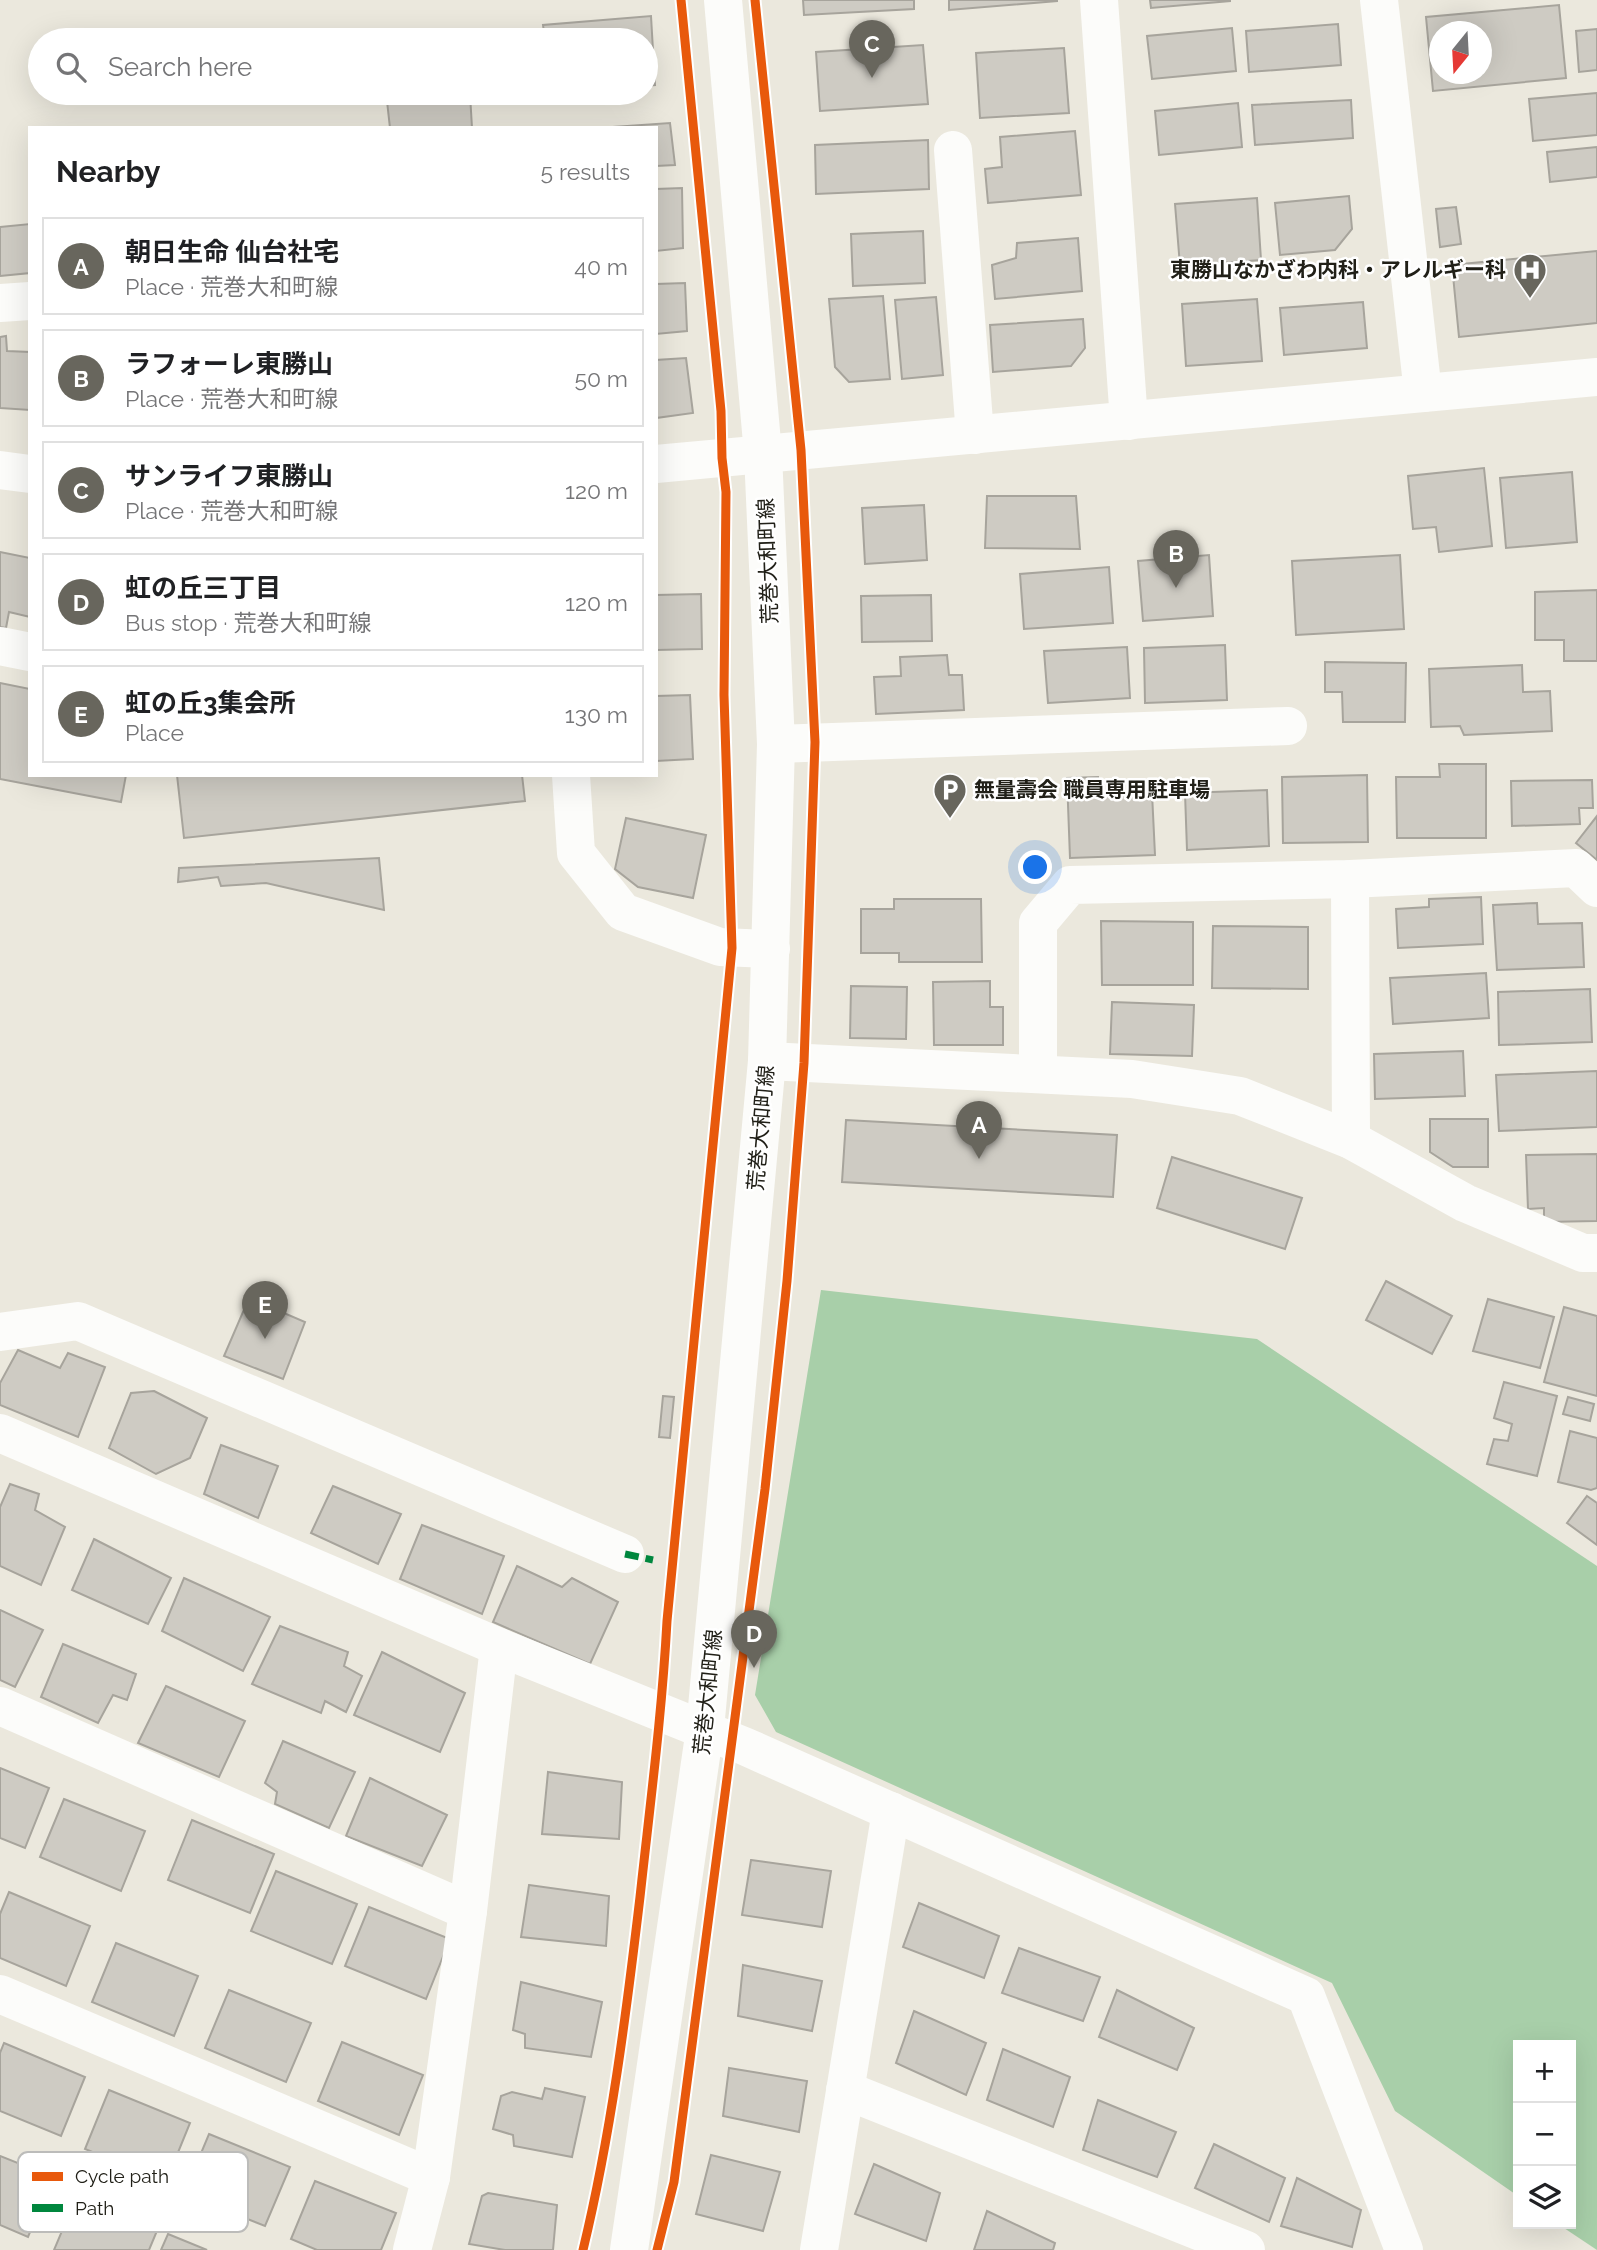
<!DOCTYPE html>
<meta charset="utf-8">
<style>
:root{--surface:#fff;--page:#f6f6f6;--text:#202124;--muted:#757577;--line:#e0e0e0;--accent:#68665d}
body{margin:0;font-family:Raleway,"Noto Sans JP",sans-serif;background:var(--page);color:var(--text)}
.controls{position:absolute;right:21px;bottom:21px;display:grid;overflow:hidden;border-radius:0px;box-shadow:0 7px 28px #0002}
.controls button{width:63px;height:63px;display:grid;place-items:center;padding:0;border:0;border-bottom:2px solid var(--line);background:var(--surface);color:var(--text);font:35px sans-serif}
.compass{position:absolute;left:1429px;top:21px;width:63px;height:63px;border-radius:50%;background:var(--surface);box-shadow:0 7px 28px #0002;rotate:198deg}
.you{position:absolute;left:1036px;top:868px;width:24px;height:24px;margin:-18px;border:5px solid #fff;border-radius:50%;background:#1a73e8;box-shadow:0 0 0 10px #1a73e833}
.badge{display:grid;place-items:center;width:46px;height:46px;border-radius:50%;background:var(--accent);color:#fff;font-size:23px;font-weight:700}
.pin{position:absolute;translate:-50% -58px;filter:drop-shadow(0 2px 4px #0008)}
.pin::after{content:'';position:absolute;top:37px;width:24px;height:21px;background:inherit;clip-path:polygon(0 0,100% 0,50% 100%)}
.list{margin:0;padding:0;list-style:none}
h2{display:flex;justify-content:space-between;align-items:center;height:91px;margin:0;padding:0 28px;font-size:30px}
h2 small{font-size:23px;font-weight:400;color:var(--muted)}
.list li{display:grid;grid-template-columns:46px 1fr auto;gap:21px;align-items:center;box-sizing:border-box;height:98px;margin:0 14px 14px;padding:0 14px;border:2px solid var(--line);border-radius:0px}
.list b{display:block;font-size:26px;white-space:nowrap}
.list p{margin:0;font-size:23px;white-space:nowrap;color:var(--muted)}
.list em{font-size:23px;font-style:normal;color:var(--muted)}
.icon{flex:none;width:38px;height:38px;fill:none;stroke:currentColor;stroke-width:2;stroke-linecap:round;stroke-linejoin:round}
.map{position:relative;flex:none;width:1597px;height:2250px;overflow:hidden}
.search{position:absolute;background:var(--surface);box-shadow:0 7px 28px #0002;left:28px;top:28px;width:630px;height:77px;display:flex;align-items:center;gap:18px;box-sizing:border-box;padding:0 24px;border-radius:38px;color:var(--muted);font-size:26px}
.panel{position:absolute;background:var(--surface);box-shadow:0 7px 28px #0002;left:28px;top:126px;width:630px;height:651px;border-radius:0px}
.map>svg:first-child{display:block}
.forest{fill:#a8cfa9}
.building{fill:#cecbc3;stroke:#a7a49c;stroke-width:2;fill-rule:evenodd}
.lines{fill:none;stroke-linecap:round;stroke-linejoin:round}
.street{stroke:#fcfcfa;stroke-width:38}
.secondary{stroke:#fcfcfa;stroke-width:38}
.quiet{stroke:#00873e;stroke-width:7;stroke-dasharray:14 7;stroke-linecap:butt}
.cycleway-casing{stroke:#fff;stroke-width:13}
.cycleway{stroke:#e8590c;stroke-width:9}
.labels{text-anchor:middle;stroke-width:5;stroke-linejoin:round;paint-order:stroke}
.poi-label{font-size:21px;font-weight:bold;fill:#212018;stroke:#fff;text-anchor:end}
.street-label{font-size:21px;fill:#212018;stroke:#fff}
.key{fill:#fff;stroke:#bcbcba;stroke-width:2}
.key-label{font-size:19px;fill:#212018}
</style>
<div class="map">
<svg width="1597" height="2250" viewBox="0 0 1597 2250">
<rect width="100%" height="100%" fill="#ebe8dd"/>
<path class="forest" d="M821 1290 1257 1339 1597 1566V2250L1558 2224H1571V2045H1518V2196L1395 2111 1332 1983 776 1732 755 1695Z"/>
<g class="building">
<path d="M803 0H914V9L804 15Z"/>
<path d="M949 0H1057V1L949 10Z"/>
<path d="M1150 0H1230V1L1151 8Z"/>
<path d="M1559 5 1566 78 1433 91 1426 17ZM1440 32H1482V74H1440Z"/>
<path d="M651 16 655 85 646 86V40H545L543 25Z"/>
<path d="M1338 24 1341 65 1249 72 1246 31Z"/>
<path d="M1232 28 1236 71 1152 79 1147 36Z"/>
<path d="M1597 29V70L1579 72 1576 31Z"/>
<path d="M923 45 928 104 820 111 816 52Z"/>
<path d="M1064 48 1069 113 980 118 976 53Z"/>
<path d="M1597 93V135L1533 141 1529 99Z"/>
<path d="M470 94 472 128H390L387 101Z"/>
<path d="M1351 100 1353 138 1255 145 1252 105Z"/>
<path d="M1238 103 1242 147 1159 155 1155 111Z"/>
<path d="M670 123 675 165 656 166V128H598Z"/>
<path d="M1075 131 1081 195 988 203 985 169 1002 167 1000 137Z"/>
<path d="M928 140 929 189 816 194 815 145Z"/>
<path d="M1597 147V177L1550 182 1547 152Z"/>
<path d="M682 188 683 248 656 251V189Z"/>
<path d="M1349 196 1352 229 1335 250 1280 255 1275 203Z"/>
<path d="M1257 198 1261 260 1180 266 1175 204Z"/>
<path d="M1456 207 1461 244 1440 247 1436 209Z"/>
<path d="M30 224V273L0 276V227Z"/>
<path d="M923 231 925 283 853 286 851 234Z"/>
<path d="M1078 238 1082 291 995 299 992 265 1016 258 1017 243Z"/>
<path d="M1597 251V323L1459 337 1452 265Z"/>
<path d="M685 283 687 331 656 334V284Z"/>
<path d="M883 296 890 379 849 382 835 367 829 299Z"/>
<path d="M936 297 943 375 902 379 895 300Z"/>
<path d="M1257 299 1262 361 1186 366 1182 304Z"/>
<path d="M1363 302 1367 348 1284 355 1280 308Z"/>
<path d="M1083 319 1085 348 1071 366 993 372 990 325Z"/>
<path d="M6 336 7 351 30 352V410L0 408V337Z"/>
<path d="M686 358 693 413 656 418V360Z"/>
<path d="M1484 468 1492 546 1439 552 1436 527 1413 529 1408 476Z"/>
<path d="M1572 472 1577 542 1506 548 1500 478Z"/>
<path d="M987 496H1076L1080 549 985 548Z"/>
<path d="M924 505 927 560 865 564 862 508Z"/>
<path d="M0 552 30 558V617L9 612 6 628 0 627Z"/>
<path d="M1209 555 1213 616 1143 621 1138 561Z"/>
<path d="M1400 555 1404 629 1296 635 1292 561Z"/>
<path d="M1109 567 1113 623 1024 629 1020 574Z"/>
<path d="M1597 590V661H1564V640H1535V592Z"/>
<path d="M701 594 702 649 656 650V595Z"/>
<path d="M931 595 932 641 862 642 861 596Z"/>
<path d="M1225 645 1227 700 1145 703 1144 648Z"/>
<path d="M1127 647 1130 698 1048 703 1044 651Z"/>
<path d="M947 655 949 675H962L964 710 876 714 874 677 901 676 900 657Z"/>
<path d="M1325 662 1406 663 1405 722H1343L1342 692H1325Z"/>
<path d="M1522 665 1523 692 1550 691 1552 731 1464 735 1460 726 1431 727 1429 669Z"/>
<path d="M0 683 30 689V775H126L121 802 0 779Z"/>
<path d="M690 695 693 759 656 761V696Z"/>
<path d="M1439 764H1486V838H1397L1396 777H1440Z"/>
<path d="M177 775H522L525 801 184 838Z"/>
<path d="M1367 775 1368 842 1283 843 1282 777Z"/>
<path d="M1098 777V794L1152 793 1155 855 1070 858 1067 778Z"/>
<path d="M1592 780 1593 808H1579L1580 824 1512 826 1511 781Z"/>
<path d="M1267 790 1269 846 1187 850 1185 793Z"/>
<path d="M1597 816V860L1576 843Z"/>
<path d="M626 818 706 835 693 898 638 887 615 869Z"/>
<path d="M379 858 384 910 266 883 221 886 218 877 178 882 179 868Z"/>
<path d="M1481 897 1483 944 1398 948 1396 909 1429 907V899Z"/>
<path d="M894 899H981L982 962H899V953H861V909H894Z"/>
<path d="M1537 903 1538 924 1582 923 1584 967 1497 970 1493 905Z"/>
<path d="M1101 921 1193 922V985H1102Z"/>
<path d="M1213 926 1308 927V989L1212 988Z"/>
<path d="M1486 973 1489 1018 1393 1024 1390 978Z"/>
<path d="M990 981V1007H1003V1045H934L933 982Z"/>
<path d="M851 986 907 987 906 1039 850 1038Z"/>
<path d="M1590 989 1592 1042 1499 1045 1498 992Z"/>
<path d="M1112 1002 1194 1005 1192 1056 1110 1054Z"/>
<path d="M1463 1051 1465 1096 1375 1099 1374 1054Z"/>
<path d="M1597 1071V1127L1499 1131 1496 1075Z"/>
<path d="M1430 1119H1488V1167H1453L1430 1152Z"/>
<path d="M846 1120 1117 1135 1113 1197 842 1182Z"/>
<path d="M1597 1154V1221L1544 1222V1208L1528 1209 1526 1155Z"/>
<path d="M1172 1157 1302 1198 1285 1249 1157 1208Z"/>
<path d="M1386 1281 1452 1316 1432 1354 1366 1320Z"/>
<path d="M249 1298 305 1322 283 1379 224 1356Z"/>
<path d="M1488 1299 1554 1317 1540 1368 1473 1351Z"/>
<path d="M1564 1307 1597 1316V1396L1544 1382Z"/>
<path d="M18 1350 60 1368 68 1353 105 1367 78 1437 0 1405V1383Z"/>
<path d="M1504 1382 1557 1396 1537 1476 1487 1464 1494 1439 1508 1441 1512 1424 1494 1418Z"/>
<path d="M154 1391 207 1418 190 1458 156 1474 109 1448 131 1393Z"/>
<path d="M663 1396 674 1397 670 1438 659 1437Z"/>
<path d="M1568 1397 1594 1404 1590 1421 1563 1414Z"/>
<path d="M1570 1431 1597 1438V1488L1591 1490 1558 1482Z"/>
<path d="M221 1445 278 1466 258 1518 204 1494Z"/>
<path d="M10 1484 39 1494 35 1510 65 1527 41 1585 0 1566V1507Z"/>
<path d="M333 1486 401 1514 378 1564 311 1533Z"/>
<path d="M1587 1496 1597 1503V1545L1567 1523Z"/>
<path d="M422 1525 504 1556 482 1614 400 1579Z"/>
<path d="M94 1539 171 1578 148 1624 72 1590Z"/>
<path d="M517 1566 562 1587 572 1578 618 1602 590 1664 493 1622Z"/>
<path d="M184 1578 270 1617 243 1671 162 1631Z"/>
<path d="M0 1610 43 1630 15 1687 0 1680Z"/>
<path d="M280 1626 348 1652 344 1666 362 1676 346 1712 325 1701 321 1713 252 1684Z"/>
<path d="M63 1644 136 1674 127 1700 113 1695 98 1723 41 1697Z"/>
<path d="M382 1652 465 1693 440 1752 354 1715Z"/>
<path d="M166 1686 245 1721 219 1777 138 1743Z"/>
<path d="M283 1741 355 1772 329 1828 275 1804 277 1792 265 1783Z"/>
<path d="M0 1768 49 1788 25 1848 0 1838Z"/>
<path d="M548 1772 622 1782 619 1839 542 1834Z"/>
<path d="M370 1778 447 1815 422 1866 346 1836Z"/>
<path d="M64 1799 145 1831 121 1891 40 1857Z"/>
<path d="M192 1820 274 1854 250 1913 168 1880Z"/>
<path d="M751 1860 831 1871 822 1927 742 1915Z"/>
<path d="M276 1871 357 1904 332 1964 251 1931Z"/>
<path d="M529 1885 609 1896 606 1946 521 1937Z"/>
<path d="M9 1892 90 1926 66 1986 0 1958V1914Z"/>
<path d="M919 1903 999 1936 984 1978 903 1947Z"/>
<path d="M369 1907 450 1939 426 1999 345 1966Z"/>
<path d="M116 1943 198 1976 174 2036 92 2002Z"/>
<path d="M1019 1948 1100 1977 1083 2021 1002 1993Z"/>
<path d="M743 1965 822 1981 812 2031 738 2016Z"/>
<path d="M521 1982 602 2002 591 2057 525 2048V2034L513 2030Z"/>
<path d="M229 1990 311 2023 286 2082 205 2048Z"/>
<path d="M1117 1990 1194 2028 1177 2070 1099 2037Z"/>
<path d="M914 2011 986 2043 966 2095 896 2063Z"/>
<path d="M342 2042 423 2075 399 2135 318 2101Z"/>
<path d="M4 2043 85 2077 61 2136 0 2111V2053Z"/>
<path d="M1003 2049 1070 2077 1053 2127 987 2100Z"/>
<path d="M729 2068 807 2081 799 2132 723 2116Z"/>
<path d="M545 2088 585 2097 572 2157 514 2146 513 2135 493 2129 501 2096 512 2092 542 2099Z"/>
<path d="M109 2090 190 2123 166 2182 85 2149Z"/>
<path d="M1098 2100 1176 2132 1157 2177 1083 2150Z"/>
<path d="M209 2134 290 2167 265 2226 184 2194Z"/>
<path d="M1214 2144 1285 2178 1269 2222 1195 2188Z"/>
<path d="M711 2155 780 2172 763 2231 696 2214Z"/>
<path d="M0 2156 53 2177 28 2237 0 2225Z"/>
<path d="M874 2164 940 2193 926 2241 855 2214Z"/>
<path d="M1297 2178 1361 2210 1352 2247 1281 2226Z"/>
<path d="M315 2181 396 2213 381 2250H317L291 2239Z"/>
<path d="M78 2193 159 2226 149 2250H54Z"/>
<path d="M488 2193 557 2205 553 2250H505L469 2244 482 2196Z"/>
<path d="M987 2211 1055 2243 1053 2250H974Z"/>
<path d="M168 2234 207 2250H161Z"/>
</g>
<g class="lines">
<g class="street">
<path d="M1099 0 1129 421"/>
<path d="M1379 0 1423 393"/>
<path d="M953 150 975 435"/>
<path d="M0 303 30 301"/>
<path d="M0 646 30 652"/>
<path d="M776 744 1288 726"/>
<path d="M571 775 576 853 623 912 720 947 771 949"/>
<path d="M1350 879 1351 1140"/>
<path d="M767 1061 1132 1079 1240 1096 1351 1140 1465 1203 1583 1253H1597"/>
<path d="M1038 1074V923L1070 885 1350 879 1576 868 1597 888"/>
<path d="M0 1332 78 1321 625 1554"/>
<path d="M0 1433 499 1647 744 1746 1306 1996 1404 2250"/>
<path d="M0 1706 468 1911"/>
<path d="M0 1994 431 2177"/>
<path d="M845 2090 1246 2250"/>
<path d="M412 2250 431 2177 468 1911 499 1647"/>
<path d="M819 2250 891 1811"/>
</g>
<g class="secondary">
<path d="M656 464 1597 377"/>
<path d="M0 470 30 474"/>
<path d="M629 2250 705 1729 767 1061 776 744 763 454 723 0"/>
</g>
<path class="quiet" d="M625 1554 653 1560"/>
<defs>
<g id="cycleway">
<path d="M583 2250C611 2134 626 2016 640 1897 650 1805 662 1714 667 1621L732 948 724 695 726 492 722 458 721 411 681 0"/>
<path d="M657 2250 674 2182 765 1489 787 1281 804 1063 815 742 801 450 755 0"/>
</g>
</defs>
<use href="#cycleway" class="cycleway-casing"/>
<use href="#cycleway" class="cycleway"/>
</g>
<defs>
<symbol id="hospital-pin" viewBox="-11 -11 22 30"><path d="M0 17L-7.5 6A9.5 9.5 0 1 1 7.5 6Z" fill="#68665d" stroke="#fff"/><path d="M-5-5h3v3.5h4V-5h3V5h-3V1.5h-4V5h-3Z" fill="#fff"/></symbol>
<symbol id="parking-pin" viewBox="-11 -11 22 30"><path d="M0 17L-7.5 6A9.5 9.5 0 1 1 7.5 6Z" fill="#68665d" stroke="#fff"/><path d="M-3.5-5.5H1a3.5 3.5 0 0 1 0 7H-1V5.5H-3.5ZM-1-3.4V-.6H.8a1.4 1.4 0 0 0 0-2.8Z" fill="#fff"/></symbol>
</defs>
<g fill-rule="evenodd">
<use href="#hospital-pin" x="1511" y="251" width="38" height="52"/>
<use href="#parking-pin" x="931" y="771" width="38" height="52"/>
</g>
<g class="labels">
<g class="poi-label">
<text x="1506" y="277">東勝山なかざわ内科・アレルギー科</text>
<text x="974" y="797" text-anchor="start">無量壽会 職員専用駐車場</text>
</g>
<g class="street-label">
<text transform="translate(768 561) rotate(-92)" y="7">荒巻大和町線</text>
<text transform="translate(761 1128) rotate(-85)" y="7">荒巻大和町線</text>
<text transform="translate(708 1692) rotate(-84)" y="7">荒巻大和町線</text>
</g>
</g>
<rect x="18" y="2152" width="230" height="80" rx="10" class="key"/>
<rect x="32" y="2172" width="31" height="9" fill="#e8590c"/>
<rect x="32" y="2204" width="31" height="8" fill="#00873e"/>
<g class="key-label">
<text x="75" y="2183">Cycle path</text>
<text x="75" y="2215">Path</text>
</g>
</svg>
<div class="controls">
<button>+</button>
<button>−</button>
<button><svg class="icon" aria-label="layers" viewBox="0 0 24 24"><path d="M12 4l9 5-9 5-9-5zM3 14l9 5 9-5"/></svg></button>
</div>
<svg class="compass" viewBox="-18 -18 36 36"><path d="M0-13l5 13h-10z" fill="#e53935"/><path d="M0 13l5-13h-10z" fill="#757577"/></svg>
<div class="you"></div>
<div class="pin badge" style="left:979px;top:1159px">A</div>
<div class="pin badge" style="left:1176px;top:588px">B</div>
<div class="pin badge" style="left:872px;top:78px">C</div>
<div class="pin badge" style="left:754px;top:1668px">D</div>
<div class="pin badge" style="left:265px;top:1339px">E</div>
<div class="search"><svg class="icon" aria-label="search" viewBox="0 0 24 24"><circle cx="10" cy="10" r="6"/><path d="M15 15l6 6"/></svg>Search here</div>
<section class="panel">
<h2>Nearby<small>5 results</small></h2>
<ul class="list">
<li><span class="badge">A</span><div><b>朝日生命 仙台社宅</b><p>Place · 荒巻大和町線</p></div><em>40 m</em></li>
<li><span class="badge">B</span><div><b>ラフォーレ東勝山</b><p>Place · 荒巻大和町線</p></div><em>50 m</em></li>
<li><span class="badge">C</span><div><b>サンライフ東勝山</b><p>Place · 荒巻大和町線</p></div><em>120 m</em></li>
<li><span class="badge">D</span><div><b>虹の丘三丁目</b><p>Bus stop · 荒巻大和町線</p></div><em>120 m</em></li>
<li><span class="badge">E</span><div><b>虹の丘3集会所</b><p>Place</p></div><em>130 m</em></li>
</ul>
</section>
</div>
